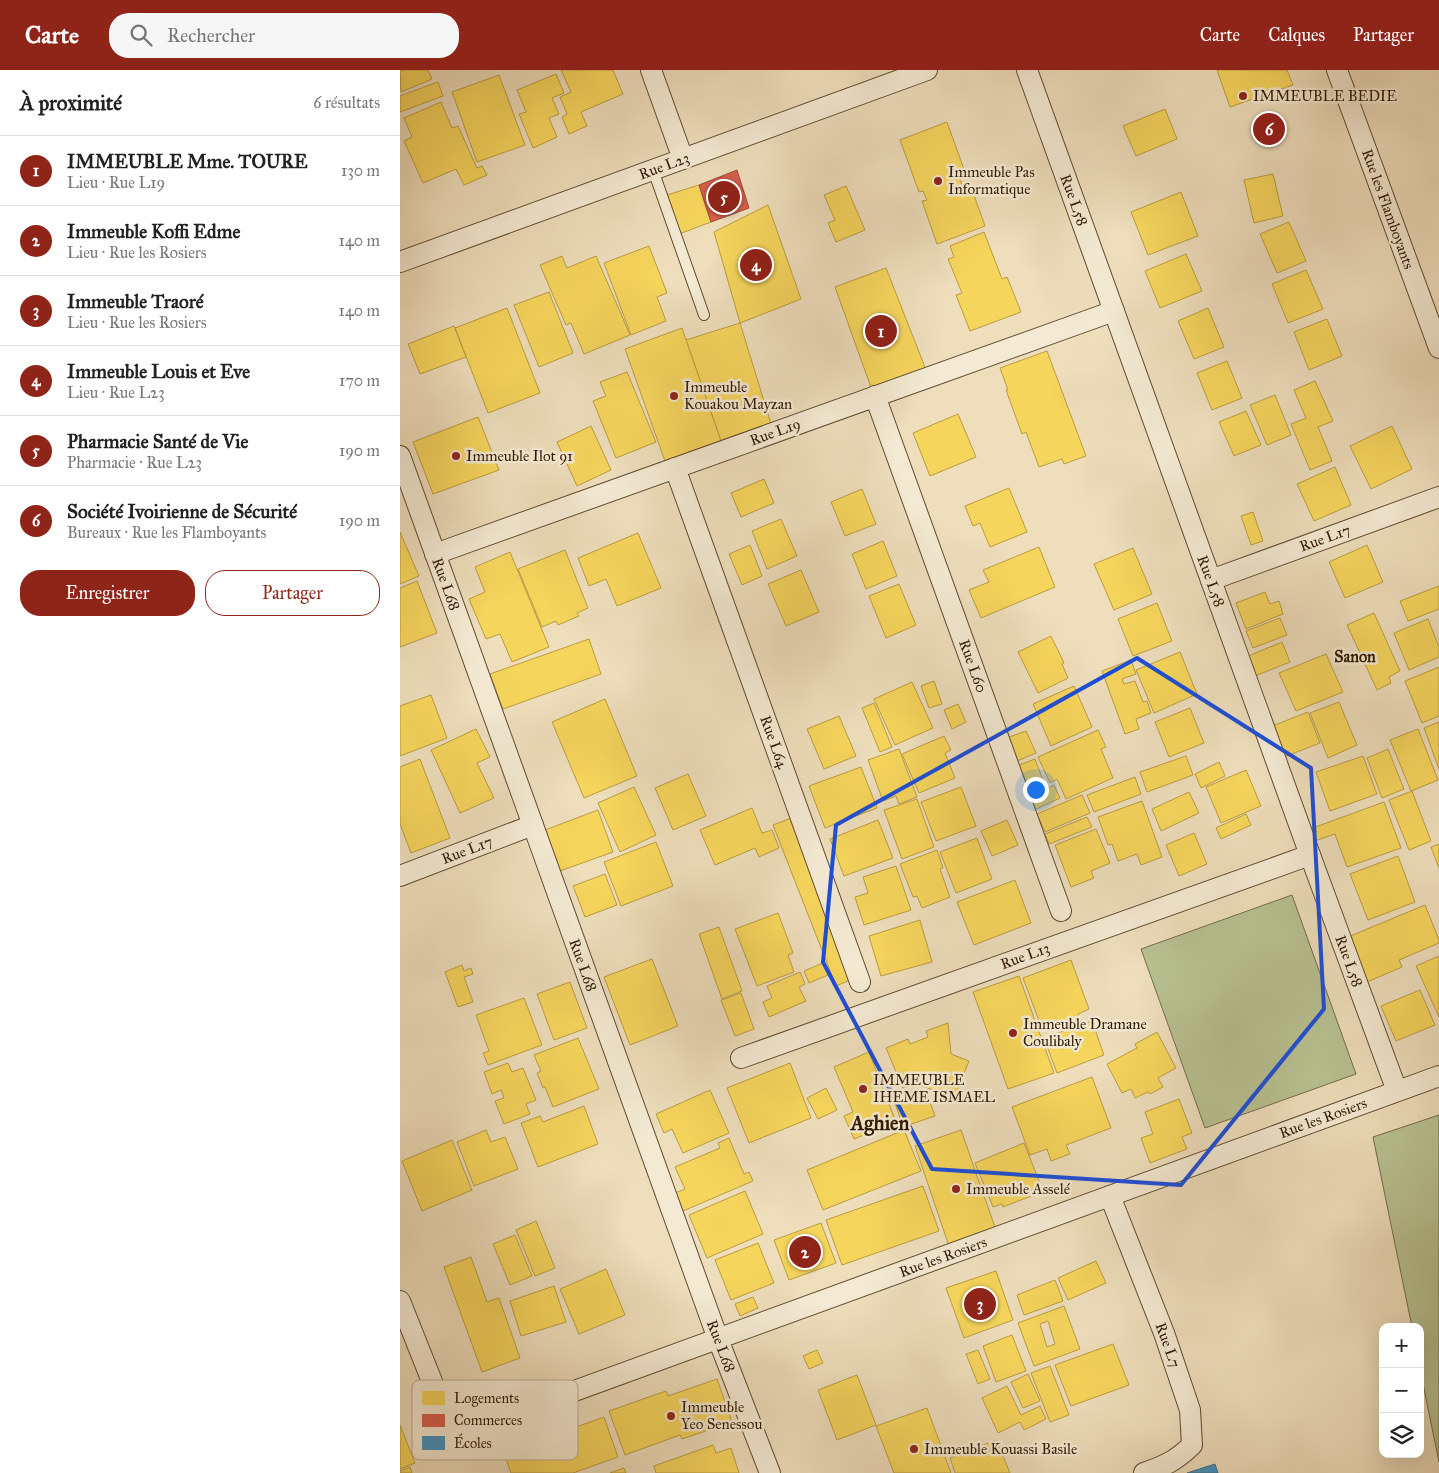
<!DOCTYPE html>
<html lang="fr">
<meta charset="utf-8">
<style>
:root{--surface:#fff;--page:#f6f6f6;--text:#222;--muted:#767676;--line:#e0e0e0;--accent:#8f2418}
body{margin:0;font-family:"IM FELL Great Primer",serif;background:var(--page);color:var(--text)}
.controls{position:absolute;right:15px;bottom:15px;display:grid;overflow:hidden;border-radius:10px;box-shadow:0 5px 20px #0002}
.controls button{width:45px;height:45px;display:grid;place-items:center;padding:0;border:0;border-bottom:1px solid var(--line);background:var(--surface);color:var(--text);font:25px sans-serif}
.you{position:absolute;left:635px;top:719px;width:18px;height:18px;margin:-12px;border:4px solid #fff;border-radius:50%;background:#1a73e8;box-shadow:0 0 0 8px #1a73e833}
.badge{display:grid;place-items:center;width:32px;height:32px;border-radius:50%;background:var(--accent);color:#fff;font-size:16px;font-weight:700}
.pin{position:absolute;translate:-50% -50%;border:2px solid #fff;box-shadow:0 1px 5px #0006}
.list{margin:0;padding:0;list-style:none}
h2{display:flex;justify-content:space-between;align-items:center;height:65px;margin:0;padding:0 20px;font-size:21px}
h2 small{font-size:16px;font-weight:400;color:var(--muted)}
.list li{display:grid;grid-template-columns:32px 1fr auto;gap:15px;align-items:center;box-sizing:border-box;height:70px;padding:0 20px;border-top:1px solid var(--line)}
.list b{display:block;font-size:19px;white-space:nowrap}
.list p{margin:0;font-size:16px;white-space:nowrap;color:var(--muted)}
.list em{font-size:16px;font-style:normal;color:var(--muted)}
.actions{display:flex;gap:10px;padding:15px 20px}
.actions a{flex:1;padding:11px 0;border:1px solid var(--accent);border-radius:20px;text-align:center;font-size:18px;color:var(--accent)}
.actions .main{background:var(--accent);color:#fff}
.icon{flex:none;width:28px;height:28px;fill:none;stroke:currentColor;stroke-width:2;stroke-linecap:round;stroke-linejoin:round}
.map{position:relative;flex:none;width:1039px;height:1403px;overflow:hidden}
header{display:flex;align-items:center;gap:30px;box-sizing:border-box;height:70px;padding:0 25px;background:var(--accent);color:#fff}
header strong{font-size:24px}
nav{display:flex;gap:28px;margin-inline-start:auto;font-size:18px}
.search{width:350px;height:45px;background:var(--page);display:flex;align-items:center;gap:12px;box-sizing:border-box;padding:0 18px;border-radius:20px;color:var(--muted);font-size:19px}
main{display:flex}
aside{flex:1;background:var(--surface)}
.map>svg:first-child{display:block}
.green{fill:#b8c191;stroke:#746c48}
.homes{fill:#f6d55c;stroke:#bb9c40;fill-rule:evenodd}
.shops{fill:#d6604d;stroke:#a44a36}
.schools{fill:#4393c3;stroke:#3d6e88}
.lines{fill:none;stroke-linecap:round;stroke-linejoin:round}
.lane-casing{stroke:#604a2f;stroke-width:12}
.street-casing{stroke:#604a2f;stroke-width:22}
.lane{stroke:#f4ead3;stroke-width:10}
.street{stroke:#f4ead3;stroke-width:20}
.marked{fill:none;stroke:#1d4ed8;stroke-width:4;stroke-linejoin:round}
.poi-dot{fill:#8f2418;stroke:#f4ead3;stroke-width:2}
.labels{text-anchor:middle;stroke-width:5;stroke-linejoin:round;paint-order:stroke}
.poi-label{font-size:15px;fill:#301800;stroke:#f4ead3;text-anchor:start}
.street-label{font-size:15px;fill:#301800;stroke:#f4ead3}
.neighbourhood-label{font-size:16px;font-weight:bold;fill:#301800;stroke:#f4ead3}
.district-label{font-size:20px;font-weight:bold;fill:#301800;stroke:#f4ead3}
.key{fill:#f4ead3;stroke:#b9ab94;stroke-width:1}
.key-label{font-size:14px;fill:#301800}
</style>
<header>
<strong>Carte</strong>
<div class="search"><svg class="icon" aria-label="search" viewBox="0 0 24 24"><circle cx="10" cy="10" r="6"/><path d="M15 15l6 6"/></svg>Rechercher</div>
<nav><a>Carte</a><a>Calques</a><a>Partager</a></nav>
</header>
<main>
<aside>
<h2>À proximité<small>6 résultats</small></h2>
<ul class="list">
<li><span class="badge">1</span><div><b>IMMEUBLE Mme. TOURE</b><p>Lieu · Rue L19</p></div><em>130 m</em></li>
<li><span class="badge">2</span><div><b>Immeuble Koffi Edme</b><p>Lieu · Rue les Rosiers</p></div><em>140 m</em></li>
<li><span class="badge">3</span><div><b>Immeuble Traoré</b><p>Lieu · Rue les Rosiers</p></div><em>140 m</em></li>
<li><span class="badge">4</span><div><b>Immeuble Louis et Eve</b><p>Lieu · Rue L23</p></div><em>170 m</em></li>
<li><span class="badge">5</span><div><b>Pharmacie Santé de Vie</b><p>Pharmacie · Rue L23</p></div><em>190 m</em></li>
<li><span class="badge">6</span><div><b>Société Ivoirienne de Sécurité</b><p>Bureaux · Rue les Flamboyants</p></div><em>190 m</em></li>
</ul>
<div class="actions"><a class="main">Enregistrer</a><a>Partager</a></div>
</aside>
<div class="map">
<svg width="1039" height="1403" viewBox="0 0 1039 1403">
<rect width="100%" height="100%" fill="#eedebc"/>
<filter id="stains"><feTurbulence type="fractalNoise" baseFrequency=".004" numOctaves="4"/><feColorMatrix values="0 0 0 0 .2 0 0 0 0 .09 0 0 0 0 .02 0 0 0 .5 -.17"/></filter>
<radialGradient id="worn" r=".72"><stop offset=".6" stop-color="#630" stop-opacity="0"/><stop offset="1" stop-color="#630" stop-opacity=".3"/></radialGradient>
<g class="green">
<path d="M892 825 956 1004 805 1058 741 879Z"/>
<path d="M1039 1045V1392L1020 1299V1257H1012L973 1067Z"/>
</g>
<g class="homes">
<path d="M0 0H28L32 9 1 22Z"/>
<path d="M161 0H213L223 24 181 42 187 56 169 64 162 47 167 44 160 27 171 22Z"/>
<path d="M817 0H887L893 15 830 37Z"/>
<path d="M156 4 164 23 152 28 159 44 149 48 157 67 133 78 119 44 126 42 117 20Z"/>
<path d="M99 5 125 75 77 92 52 22Z"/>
<path d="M38 12 43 26 0 42V26Z"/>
<path d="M41 32 52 58 58 56 77 98 82 96 87 105 64 115 56 99 23 113 4 71 12 67 4 48Z"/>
<path d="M765 39 777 69 736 86 723 56Z"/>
<path d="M547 52 566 105 559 107 563 117 570 114 585 156 537 174 522 131 527 130 523 121 519 122 500 70Z"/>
<path d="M873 104 883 146 854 153 844 110Z"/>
<path d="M299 115 311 152 279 164 267 125Z"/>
<path d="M446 116 465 160 436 172 428 153 435 150 424 125Z"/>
<path d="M781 122 798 166 748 185 731 142Z"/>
<path d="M368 135 401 229 340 253 314 162Z"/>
<path d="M889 152 906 191 877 203 860 164Z"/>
<path d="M584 162 602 209 607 207 621 242 570 261 556 225 562 223 548 189 554 187 550 176Z"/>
<path d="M249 176 267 223 257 227 266 251 231 265 204 193Z"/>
<path d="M786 184 802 221 760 238 745 201Z"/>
<path d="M162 186 167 198 196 186 230 265 184 284 171 253 166 255 140 195Z"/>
<path d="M486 198 528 305 473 323 435 217Z"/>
<path d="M906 200 923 239 888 253 872 214Z"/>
<path d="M149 222 173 283 139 297 114 235Z"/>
<path d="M107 238 140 323 88 343 55 258Z"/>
<path d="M808 238 824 277 794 289 778 251Z"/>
<path d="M927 249 942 286 909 300 894 262Z"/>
<path d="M340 253 372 357 322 374 286 270Z"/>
<path d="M54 256 66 287 20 304 8 274Z"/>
<path d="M282 258 322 374 266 394 225 279Z"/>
<path d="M647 281 686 386 664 394 662 389 639 397 626 362 622 364 606 320H608L600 298Z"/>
<path d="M827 291 842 328 812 340 797 303Z"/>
<path d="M227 302 256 372 216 388 193 331 206 326 200 312Z"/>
<path d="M915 311 933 351 918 357 932 391 910 400 891 354 906 348 894 320Z"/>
<path d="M875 325 891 365 867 375 850 335Z"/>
<path d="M846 341 861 375 834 386 819 352Z"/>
<path d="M558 344 576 387 530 406 513 363Z"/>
<path d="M78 347 99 400 33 424 13 372Z"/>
<path d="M191 356 211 400 177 416 157 372Z"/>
<path d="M992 356 1012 399 971 419 950 376Z"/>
<path d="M935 397 951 435 914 451 897 414Z"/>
<path d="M364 409 374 433 341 447 331 423Z"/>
<path d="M609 418 627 462 590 477 580 453 573 456 565 436Z"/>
<path d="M462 419 476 454 445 466 431 432Z"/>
<path d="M853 442 863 471 851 475 841 446Z"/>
<path d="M381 449 397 486 367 499 352 461Z"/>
<path d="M0 462 19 506 0 514Z"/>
<path d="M238 463 261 518 217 536 206 509 189 516 178 488Z"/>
<path d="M483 471 497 506 466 519 452 484Z"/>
<path d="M350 475 362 506 342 515 329 484Z"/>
<path d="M967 475 983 512 945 528 929 492Z"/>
<path d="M639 477 655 517 581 548 569 520 589 512 583 500Z"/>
<path d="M733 478 752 524 714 540 694 494Z"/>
<path d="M165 480 188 538 177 543 179 546 158 555 156 551 142 557 118 499Z"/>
<path d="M110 482 149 577 112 592 100 564 86 569 69 529 85 522 75 497Z"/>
<path d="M401 500 419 542 386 556 368 514Z"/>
<path d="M17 511 37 563 0 577V518Z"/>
<path d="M499 514 516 555 486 568 469 526Z"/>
<path d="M1039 516V539L1008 551 1000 531Z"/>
<path d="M865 522 870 534 879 531 883 544 846 559 836 533Z"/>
<path d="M757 533 772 571 733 586 718 549Z"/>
<path d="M974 543 1000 601 989 607 991 613 977 620 947 555Z"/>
<path d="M880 548 887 565 853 578 846 561Z"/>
<path d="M1028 549 1039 577V587L1009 600 994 563Z"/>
<path d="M651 566 664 593 662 594 668 608 638 623 618 582Z"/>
<path d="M189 569 201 604 103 639 90 604Z"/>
<path d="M882 572 890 592 855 606 846 587Z"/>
<path d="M780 582 797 624 754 643 736 600Z"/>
<path d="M926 584 943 622 896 641 879 603Z"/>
<path d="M731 590 736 604 722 609 724 614 735 611 743 632 747 631 751 643 736 649 739 659 725 664 702 601Z"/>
<path d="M1039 597V646L1022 653 1005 611Z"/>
<path d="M534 611 542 634 529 638 521 616Z"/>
<path d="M512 612 533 658 495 675 474 629Z"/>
<path d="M674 616 692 657 651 676 633 634Z"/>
<path d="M31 625 47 668 0 686V636Z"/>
<path d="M205 629 237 706 184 728 152 652Z"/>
<path d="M939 632 957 675 928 688 910 643Z"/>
<path d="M474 633 492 677 480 682 462 638Z"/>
<path d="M558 634 566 652 552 659 544 640Z"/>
<path d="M790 638 804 673 769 687 755 652Z"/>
<path d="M908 642 920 673 884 687 872 656Z"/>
<path d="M439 646 456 686 424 699 407 659Z"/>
<path d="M1039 652V699L1024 658Z"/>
<path d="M76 659 90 687 77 693 94 728 60 743 31 680Z"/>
<path d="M1018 659 1038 710 1011 721 990 670Z"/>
<path d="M698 660 706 677 701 679 713 708 666 729 657 709 650 713 638 687Z"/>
<path d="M626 661 636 683 617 691 607 668Z"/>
<path d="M544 666 551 680 545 683 555 708 519 723 502 684Z"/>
<path d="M499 679 517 727 499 734 496 726 483 731 468 690Z"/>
<path d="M988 679 1004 719 982 728 967 688Z"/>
<path d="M786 686 793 705 747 722 740 702Z"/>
<path d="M963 686 977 724 930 741 916 702Z"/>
<path d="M20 689 50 768 11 783 0 754V697Z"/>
<path d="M635 689 644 713 629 719 619 695Z"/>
<path d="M819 692 825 706 801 718 795 704Z"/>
<path d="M461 697 477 738 425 758 409 716Z"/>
<path d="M846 700 861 736 821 753 806 717Z"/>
<path d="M288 704 306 746 273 760 255 718Z"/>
<path d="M735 707 741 724 694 742 687 725Z"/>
<path d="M654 715 660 728 634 740 628 728Z"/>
<path d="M234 717 256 765 220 782 198 733Z"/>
<path d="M561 717 576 756 536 771 521 732Z"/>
<path d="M1012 721 1031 771 1009 780 989 730Z"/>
<path d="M789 722 799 743 761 761 752 739Z"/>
<path d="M682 725 690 743 645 762 637 744Z"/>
<path d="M517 729 534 777 502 789 484 740Z"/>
<path d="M742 731 762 787 741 795 737 784 718 791 712 774 708 775 698 747Z"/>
<path d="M984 732 1001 778 947 797 935 764 915 771 910 759Z"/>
<path d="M352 738 362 763 372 760 379 778 359 787 355 778 315 795 300 760Z"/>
<path d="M198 740 213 782 160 801 145 760Z"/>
<path d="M846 744 851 755 821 769 816 758Z"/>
<path d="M394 747 457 907 436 916 373 755Z"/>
<path d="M687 747 692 757 649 774 645 764Z"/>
<path d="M478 750 493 788 444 806 430 769Z"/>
<path d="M607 750 618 775 592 786 581 761Z"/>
<path d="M696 759 710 793 691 801 694 808 671 817 655 775Z"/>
<path d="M794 763 807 794 779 806 766 775Z"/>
<path d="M577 768 592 809 556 823 540 782Z"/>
<path d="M256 772 273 816 221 836 204 792Z"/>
<path d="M1039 774V798L1031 777Z"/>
<path d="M537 780 543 798 540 799 550 827 522 838 517 826 513 827 500 794Z"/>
<path d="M998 786 1015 832 968 850 950 804Z"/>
<path d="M496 796 511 840 464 855 455 827 468 823 463 807Z"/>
<path d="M205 804 217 835 185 847 173 816Z"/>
<path d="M615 810 631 853 574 875 557 832Z"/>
<path d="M1025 835 1039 870V873L999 890 1002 897 967 912 948 867Z"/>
<path d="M378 843 393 883 388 885 394 902 357 916 335 859Z"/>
<path d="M520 850 532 892 481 906 469 866Z"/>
<path d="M319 857 342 921 322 929 299 864Z"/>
<path d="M1039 886V947L1016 896Z"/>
<path d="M252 889 278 956 230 975 204 907Z"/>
<path d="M671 890 689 939 678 944 680 949 660 956 657 950 641 956 623 908Z"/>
<path d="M423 893 428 905 409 913 404 901Z"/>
<path d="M62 895 64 901 71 898 73 904 64 907 73 932 58 937 45 902Z"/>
<path d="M400 902 405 914 399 917 406 931 369 947 363 932 372 928 367 916Z"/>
<path d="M619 906 654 1003 608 1019 573 922Z"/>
<path d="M170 912 187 958 154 970 137 924Z"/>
<path d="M1020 920 1035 955 996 971 981 936Z"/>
<path d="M341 923 354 959 335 966 321 930Z"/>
<path d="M124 928 142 975 88 995 83 983 89 981 76 945Z"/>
<path d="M692 951 704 985 657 1003 644 968Z"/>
<path d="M548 953 551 984 569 991 554 1029 515 1013 503 1018 486 978 508 969 510 974 528 967 526 961Z"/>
<path d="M757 962 776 998 758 1008 763 1017 750 1024 748 1022 735 1028 731 1019 722 1023 707 994 737 978 735 974Z"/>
<path d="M178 968 199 1019 153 1037 145 1017 143 1018 137 1003 141 1001 134 985Z"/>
<path d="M469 982 496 1052 454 1069 444 1046 453 1042 434 997Z"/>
<path d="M108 993 112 1002 123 998 136 1030 126 1034 130 1044 104 1054 95 1031 104 1028 101 1020 92 1024 84 1002Z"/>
<path d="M390 993 411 1048 349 1073 327 1018Z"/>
<path d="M692 1007 711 1058 666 1075 670 1084 651 1091 647 1079 630 1085 612 1037Z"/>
<path d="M426 1018 437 1040 418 1049 407 1028Z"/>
<path d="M310 1020 329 1063 283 1083 272 1059 264 1063 256 1044Z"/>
<path d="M527 1023 535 1046 503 1057 495 1033Z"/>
<path d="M779 1029 792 1063 782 1067 787 1079 750 1093 741 1068 753 1064 745 1042Z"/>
<path d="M184 1036 198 1074 138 1097 121 1053 140 1046 143 1052Z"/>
<path d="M86 1060 91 1072 105 1067 118 1099 74 1116 57 1072Z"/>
<path d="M504 1060 521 1101 423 1140 407 1100Z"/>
<path d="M561 1060 597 1163 550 1179 515 1076Z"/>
<path d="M329 1068 344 1104 349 1102 353 1111 283 1141 275 1123 285 1119 275 1097 320 1078 318 1073Z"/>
<path d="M52 1070 72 1120 22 1141 2 1091Z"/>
<path d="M624 1073 641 1116 629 1121 631 1126 603 1137 602 1134 593 1137 575 1093Z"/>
<path d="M523 1116 539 1161 442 1195 426 1150Z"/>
<path d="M345 1121 363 1164 307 1188 289 1145Z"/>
<path d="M136 1151 155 1198 135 1206 116 1160Z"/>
<path d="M421 1153 436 1193 389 1210 374 1170Z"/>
<path d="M115 1165 132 1206 110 1215 93 1174Z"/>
<path d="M358 1173 374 1213 331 1230 315 1190Z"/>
<path d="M71 1187 87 1232 99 1228 120 1288 82 1302 44 1197Z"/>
<path d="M696 1191 706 1213 668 1230 658 1208Z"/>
<path d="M206 1199 225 1245 179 1264 160 1219Z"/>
<path d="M596 1201 613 1250 564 1268 546 1218Z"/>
<path d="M655 1210 663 1231 624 1245 617 1225Z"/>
<path d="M154 1216 166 1252 121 1266 110 1231Z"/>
<path d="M353 1227 358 1238 340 1246 335 1234Z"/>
<path d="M664 1236 680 1279 634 1296 618 1253ZM648 1251 655 1274 647 1277 640 1254Z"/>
<path d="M612 1265 626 1301 596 1312 583 1276Z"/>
<path d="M713 1274 729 1315 671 1336 655 1295Z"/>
<path d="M417 1280 423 1293 409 1299 403 1286Z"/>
<path d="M578 1280 590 1309 578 1314 566 1284Z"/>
<path d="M650 1296 669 1345 650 1352 631 1303Z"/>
<path d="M628 1304 640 1331 623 1338 611 1312Z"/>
<path d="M457 1305 476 1355 437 1370 418 1320Z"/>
<path d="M317 1309 332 1352 282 1369 280 1365 225 1385 209 1341 266 1321 268 1326Z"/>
<path d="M607 1316 621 1345 640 1336 646 1349 624 1360 620 1352 598 1363 582 1328Z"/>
<path d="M527 1338 551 1403H494L476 1356Z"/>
<path d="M204 1347 218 1387 173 1403H111L104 1383Z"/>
<path d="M0 1355 15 1393 0 1399Z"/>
<path d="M596 1370 610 1403H555L550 1388Z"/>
<path d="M313 1375 316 1383 331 1378 339 1403H256L254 1396Z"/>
<path d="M10 1397 12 1403H0V1401Z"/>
<path d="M224 1398 226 1403H210Z"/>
</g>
<path class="shops" d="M337 100 349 138 311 152 299 115Z"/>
<path class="schools" d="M815 1394 818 1403H787Z"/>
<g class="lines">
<defs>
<path id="lane" d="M253 100 304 245"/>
<g id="street">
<path d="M251 0 283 89"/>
<path d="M627 0 910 785 997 1021"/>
<path d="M937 0 1039 278"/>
<path d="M0 192 527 0"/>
<path d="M475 326 661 841"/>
<path d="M0 386 318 1269 370 1403"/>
<path d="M275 398 460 912"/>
<path d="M35 484 714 241"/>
<path d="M811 510 1039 427"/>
<path d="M0 806 133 755"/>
<path d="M341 988 910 785"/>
<path d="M710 1126 764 1263 790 1340 792 1375C776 1391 764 1396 744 1403"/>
<path d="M0 1231 37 1324 61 1349 74 1353 92 1351 1039 1006"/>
</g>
</defs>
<use href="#lane" class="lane-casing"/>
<use href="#street" class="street-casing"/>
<use href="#lane" class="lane"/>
<use href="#street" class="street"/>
</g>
<path class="marked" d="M737 588 911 698 924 939 781 1115 532 1099 423 892 436 755Z"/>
<g class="poi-dot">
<circle cx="843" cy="26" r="5"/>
<circle cx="538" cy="111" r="5"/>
<circle cx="274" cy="326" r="5"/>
<circle cx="56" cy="386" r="5"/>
<circle cx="613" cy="963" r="5"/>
<circle cx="463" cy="1019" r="5"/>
<circle cx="556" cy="1119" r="5"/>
<circle cx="271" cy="1346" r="5"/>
<circle cx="514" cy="1379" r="5"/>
</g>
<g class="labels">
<g class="poi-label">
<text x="853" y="31">IMMEUBLE BEDIE</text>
<text x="548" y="107">Immeuble Pas<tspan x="548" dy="17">Informatique</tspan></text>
<text x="284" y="322">Immeuble<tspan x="284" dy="17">Kouakou Mayzan</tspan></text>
<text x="66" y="391">Immeuble Ilot 91</text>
<text x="623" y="959">Immeuble Dramane<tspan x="623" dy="17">Coulibaly</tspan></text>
<text x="473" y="1015">IMMEUBLE<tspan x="473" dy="17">IHEME ISMAEL</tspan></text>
<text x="566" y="1124">Immeuble Asselé</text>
<text x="281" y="1342">Immeuble<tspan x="281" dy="17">Yeo Senessou</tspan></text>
<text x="524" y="1384">Immeuble Kouassi Basile</text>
</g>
<g class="street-label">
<text transform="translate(264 96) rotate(-20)" y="5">Rue L23</text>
<text transform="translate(674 130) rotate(70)" y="5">Rue L58</text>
<text transform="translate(988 139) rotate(70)" y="5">Rue les Flamboyants</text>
<text transform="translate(375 362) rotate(-20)" y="5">Rue L19</text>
<text transform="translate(925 468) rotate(-20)" y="5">Rue L17</text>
<text transform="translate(811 511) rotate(70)" y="5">Rue L58</text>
<text transform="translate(46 514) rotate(70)" y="5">Rue L68</text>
<text transform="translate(573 596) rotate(70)" y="5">Rue L60</text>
<text transform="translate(374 672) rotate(70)" y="5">Rue L64</text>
<text transform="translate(67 780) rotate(-21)" y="5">Rue L17</text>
<text transform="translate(625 886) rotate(-20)" y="5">Rue L13</text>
<text transform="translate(949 891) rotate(70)" y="5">Rue L58</text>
<text transform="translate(183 895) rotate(70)" y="5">Rue L68</text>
<text transform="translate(923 1048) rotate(-20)" y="5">Rue les Rosiers</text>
<text transform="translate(543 1187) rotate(-20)" y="5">Rue les Rosiers</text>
<text transform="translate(768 1275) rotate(70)" y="5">Rue L7</text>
<text transform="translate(321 1276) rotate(69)" y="5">Rue L68</text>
</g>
<g class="neighbourhood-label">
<text x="955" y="592">Sanon</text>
</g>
<g class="district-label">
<text x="480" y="1060">Aghien</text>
</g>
</g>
<rect x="12" y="1310" width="166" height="80" rx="8" class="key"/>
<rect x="22" y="1321" width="23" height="14" fill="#f6d55c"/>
<rect x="22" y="1344" width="23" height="13" fill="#d6604d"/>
<rect x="22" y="1366" width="23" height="14" fill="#4393c3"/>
<g class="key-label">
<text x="54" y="1333">Logements</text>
<text x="54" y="1355">Commerces</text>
<text x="54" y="1378">Écoles</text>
</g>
<rect width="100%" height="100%" filter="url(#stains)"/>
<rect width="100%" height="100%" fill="url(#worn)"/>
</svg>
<div class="controls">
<button>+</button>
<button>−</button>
<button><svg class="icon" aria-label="layers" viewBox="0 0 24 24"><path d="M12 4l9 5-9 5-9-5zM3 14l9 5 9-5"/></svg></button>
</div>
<div class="you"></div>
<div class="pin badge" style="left:481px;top:261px">1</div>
<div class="pin badge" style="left:405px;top:1182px">2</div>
<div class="pin badge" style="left:580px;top:1234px">3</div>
<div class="pin badge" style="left:356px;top:195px">4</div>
<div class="pin badge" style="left:324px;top:127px">5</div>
<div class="pin badge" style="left:869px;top:59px">6</div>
</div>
</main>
